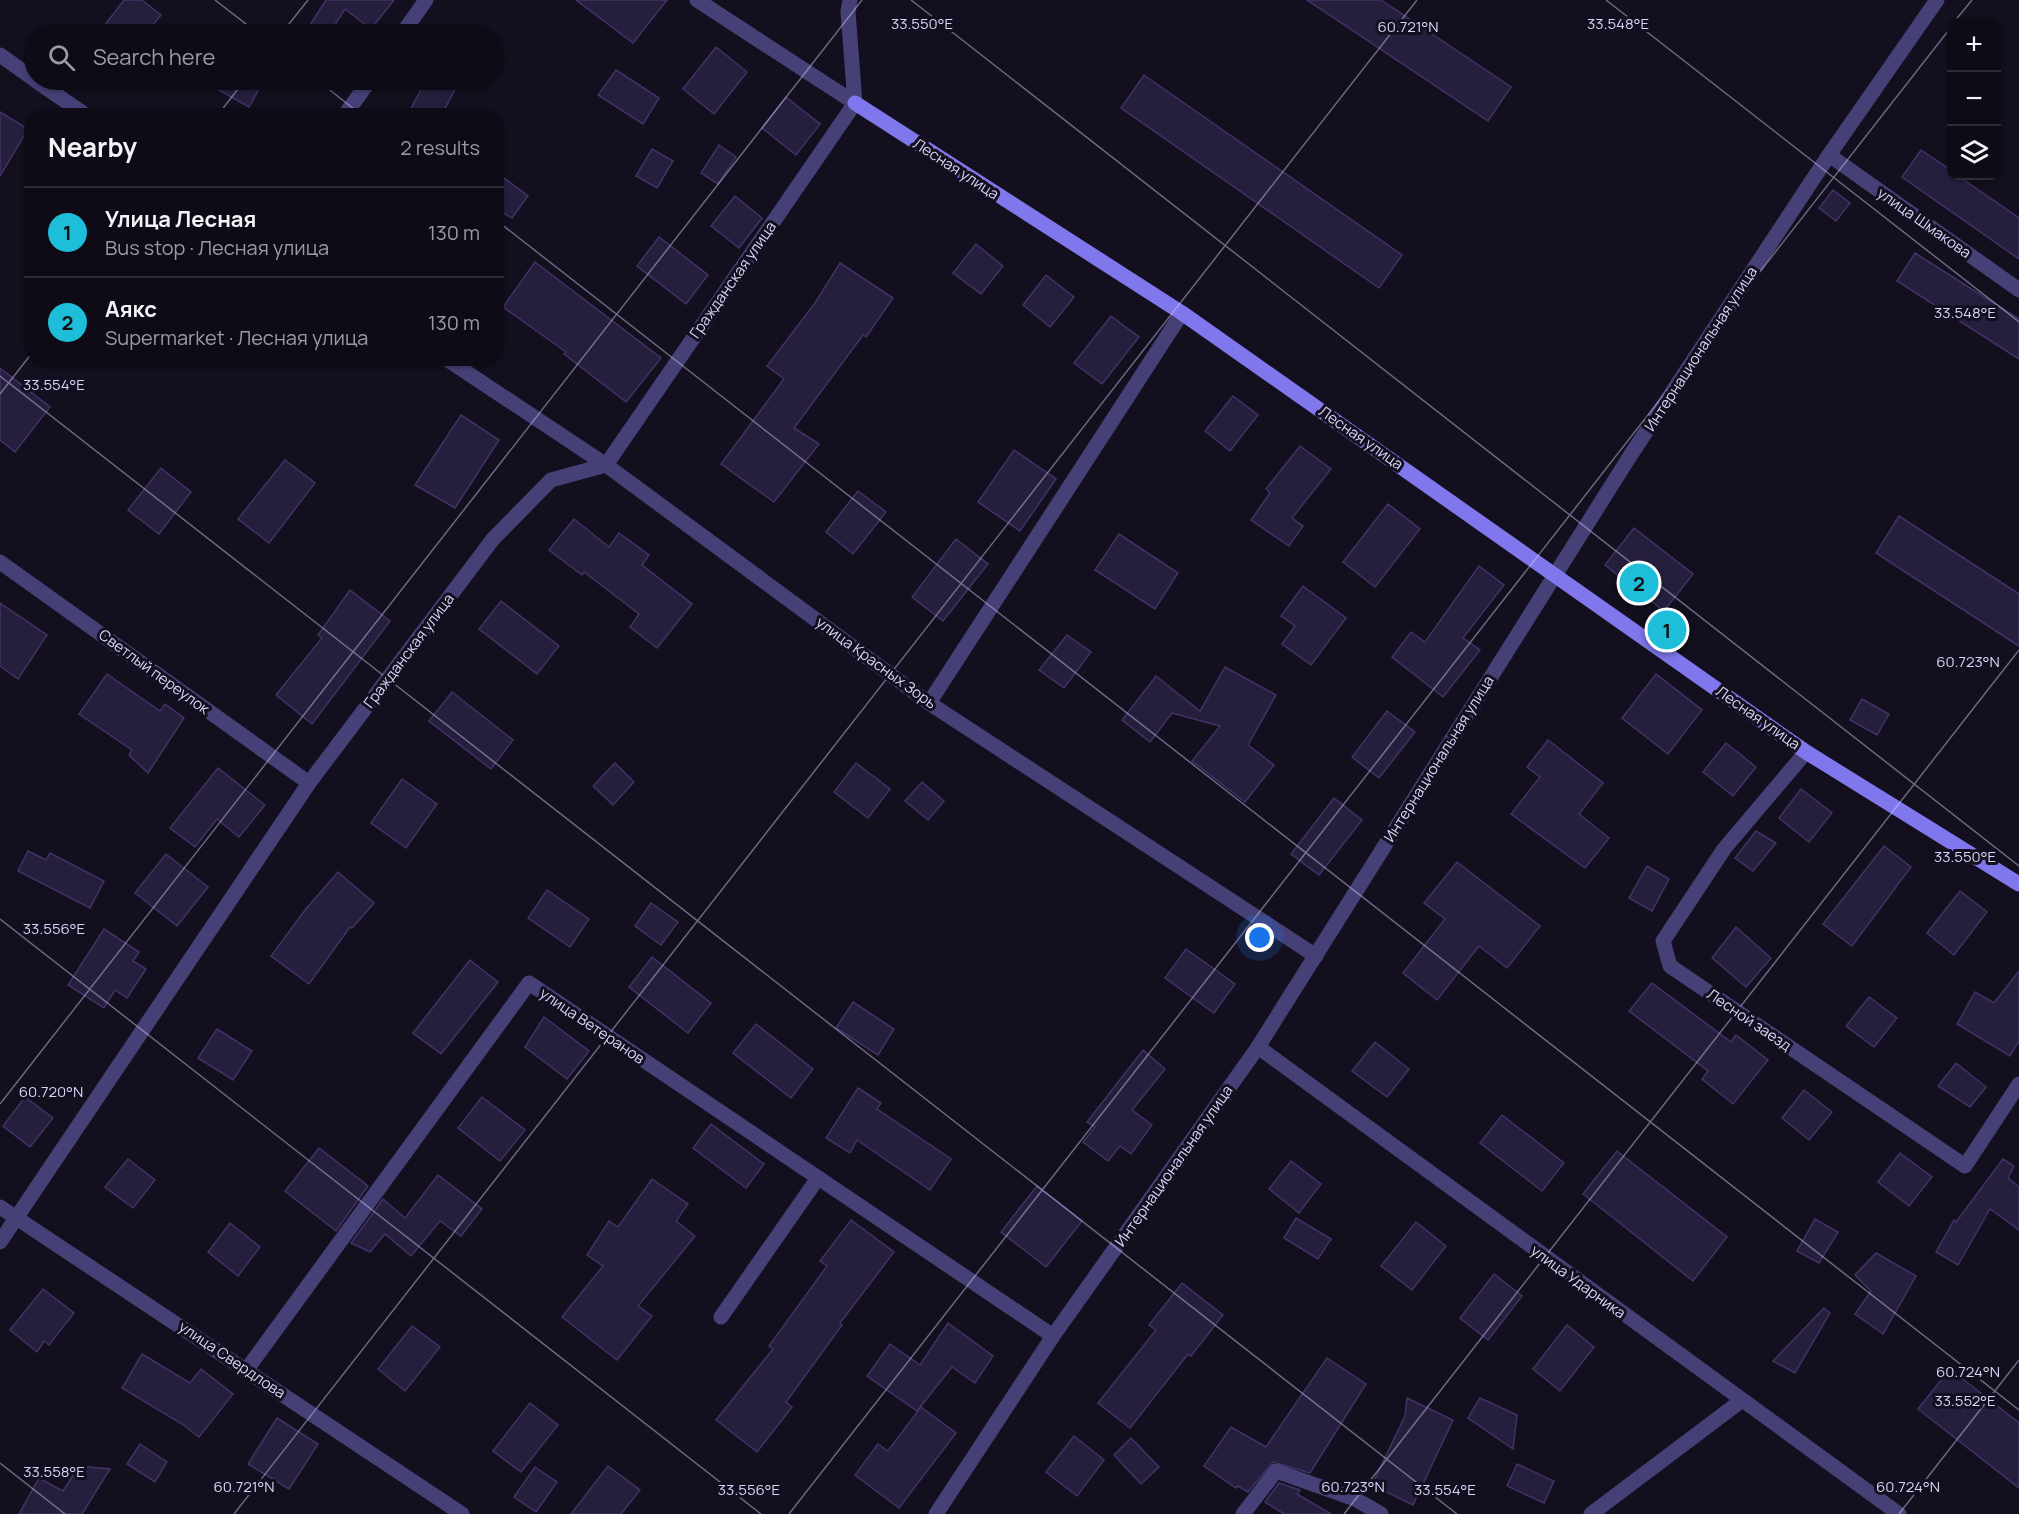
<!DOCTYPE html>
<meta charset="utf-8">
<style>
:root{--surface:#0e0b16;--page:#17141f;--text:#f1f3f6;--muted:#9b9ba1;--line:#2e2b35;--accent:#1ebdda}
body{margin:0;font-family:Manrope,sans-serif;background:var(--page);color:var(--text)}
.controls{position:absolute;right:18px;top:18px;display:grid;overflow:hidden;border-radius:12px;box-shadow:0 2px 4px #0004}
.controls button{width:54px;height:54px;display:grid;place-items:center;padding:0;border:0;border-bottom:2px solid var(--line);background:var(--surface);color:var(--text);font:30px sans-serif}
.you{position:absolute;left:1260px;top:938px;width:21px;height:21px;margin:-15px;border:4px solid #fff;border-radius:50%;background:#1a73e8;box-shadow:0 0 0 9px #1a73e833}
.badge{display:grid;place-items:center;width:39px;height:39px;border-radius:50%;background:var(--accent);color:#111;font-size:20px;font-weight:700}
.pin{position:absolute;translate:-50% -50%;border:3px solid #fff;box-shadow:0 2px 6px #0006}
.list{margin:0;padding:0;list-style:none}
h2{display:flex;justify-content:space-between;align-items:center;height:78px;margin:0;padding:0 24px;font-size:26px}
h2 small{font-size:20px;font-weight:400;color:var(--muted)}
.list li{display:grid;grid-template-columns:39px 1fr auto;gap:18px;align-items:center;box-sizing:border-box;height:90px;padding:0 24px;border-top:2px solid var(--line)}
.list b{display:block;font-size:22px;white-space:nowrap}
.list p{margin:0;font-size:20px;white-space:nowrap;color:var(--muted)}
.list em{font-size:20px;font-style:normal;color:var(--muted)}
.icon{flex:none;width:33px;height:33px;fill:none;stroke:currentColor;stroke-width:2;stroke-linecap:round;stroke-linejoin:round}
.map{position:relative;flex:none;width:2019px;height:1514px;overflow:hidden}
.search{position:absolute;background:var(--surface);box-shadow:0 2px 4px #0004;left:24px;top:24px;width:480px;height:66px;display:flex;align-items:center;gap:15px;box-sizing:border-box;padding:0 21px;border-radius:33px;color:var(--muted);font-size:22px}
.panel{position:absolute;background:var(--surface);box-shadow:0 2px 4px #0004;left:24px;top:108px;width:480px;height:258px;border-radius:24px}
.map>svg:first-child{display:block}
.building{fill:#261e3d;stroke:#403366;stroke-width:1.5}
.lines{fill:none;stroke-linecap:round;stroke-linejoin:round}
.street{stroke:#454177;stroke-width:15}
.secondary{stroke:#8077ec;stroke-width:15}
.ticks{fill:none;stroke:#d9d3f9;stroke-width:1.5;stroke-opacity:0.45}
.labels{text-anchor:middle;stroke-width:6;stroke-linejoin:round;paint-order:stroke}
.street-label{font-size:15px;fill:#d9d3f9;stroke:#130f1e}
.ticks-label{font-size:15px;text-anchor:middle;fill:#d9d3f9;stroke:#130f1e;stroke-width:6;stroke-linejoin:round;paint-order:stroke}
</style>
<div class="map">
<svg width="2019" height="1514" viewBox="0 0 2019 1514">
<rect width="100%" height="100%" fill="#130f1e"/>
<g class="building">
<path d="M124 0H142L161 15 145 34H98Z"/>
<path d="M326 0H394L371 29 345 9 329 34H325L310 25Z"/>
<path d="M576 0H667L633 43Z"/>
<path d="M1307 0H1381L1511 87 1488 121Z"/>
<path d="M716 47 747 72 714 114 683 89Z"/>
<path d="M616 70 659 98 643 124 598 95Z"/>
<path d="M1144 75 1402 255 1379 288 1121 108Z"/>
<path d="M201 80H264L249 107Z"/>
<path d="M426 80H460L441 116H407Z"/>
<path d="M786 97 820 124 796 155 762 128Z"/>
<path d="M0 112 28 129 0 176Z"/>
<path d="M719 145 736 157 718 184 701 173Z"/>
<path d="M652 149 673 161 657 188 636 176Z"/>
<path d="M1921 150 1952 171V176H1958L2019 218V259L1902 177Z"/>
<path d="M496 172 528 196 512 218 496 209Z"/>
<path d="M1833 190 1850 203 1836 221 1819 208Z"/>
<path d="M735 196 762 218 739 248 711 226Z"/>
<path d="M659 237 708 275 686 304 637 266Z"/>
<path d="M976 244 1003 266 981 294 953 273Z"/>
<path d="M1915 253 2019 319V359L1897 281Z"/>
<path d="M535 262 661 358 626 402 564 354 566 352 503 307Z"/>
<path d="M840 263 893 298 866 337 863 335 794 428 819 444 774 502 721 464 784 379 767 366 815 303Z"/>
<path d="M1046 275 1074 297 1050 327 1023 305Z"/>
<path d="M1111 316 1139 337 1102 384 1074 363Z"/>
<path d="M0 368 50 407 15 452 0 440Z"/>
<path d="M1233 396 1258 415 1230 451 1205 431Z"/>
<path d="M461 415 499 440 455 508 415 485Z"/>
<path d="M1300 446 1331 469 1292 518 1303 526 1289 546 1251 520 1270 493 1266 489Z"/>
<path d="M1014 450 1056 479 1020 531 978 502Z"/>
<path d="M285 460 315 483 269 543 238 519Z"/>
<path d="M161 468 191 492 159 534 128 510Z"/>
<path d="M858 491 886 512 853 554 826 532Z"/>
<path d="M1388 504 1420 529 1375 587 1343 562Z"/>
<path d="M1899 516 2019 594V646L1876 553Z"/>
<path d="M574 519 609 547 619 533 649 555 642 565 692 604 657 648 630 627 639 614 584 572 582 575 549 550Z"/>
<path d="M1634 528 1693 574 1664 611 1605 565Z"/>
<path d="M1119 534 1178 573 1155 609 1095 570Z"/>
<path d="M956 539 988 564 943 621 912 597Z"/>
<path d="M1479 566 1504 585 1463 638 1480 650 1443 697 1392 657 1411 632 1425 642Z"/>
<path d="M1303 586 1346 618 1311 665 1282 644 1295 626 1281 616Z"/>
<path d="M350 590 390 621 312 724 276 695 322 638 318 635Z"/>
<path d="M501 601 559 646 537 674 479 629Z"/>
<path d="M0 603 47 635 18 679 0 666Z"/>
<path d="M1067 635 1091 652 1064 688 1039 670Z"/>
<path d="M1225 667 1276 695 1248 745 1274 765 1245 802 1192 761 1220 726 1172 713 1150 742 1122 720 1156 676 1200 711Z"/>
<path d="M107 674 160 711 165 704 184 718 148 773 129 755 132 750 79 714Z"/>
<path d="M1656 674 1702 710 1668 754 1622 718Z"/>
<path d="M452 692 513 740 491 769 429 721Z"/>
<path d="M1862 699 1889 714 1877 735 1850 720Z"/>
<path d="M1387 711 1415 732 1379 778 1352 757Z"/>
<path d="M1548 740 1603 783 1579 814 1609 838 1585 868 1511 814 1540 777 1527 767Z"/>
<path d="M1726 743 1756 767 1733 796 1703 772Z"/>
<path d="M615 763 634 782 613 805 593 786Z"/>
<path d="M856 763 890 789 868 818 834 792Z"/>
<path d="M218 768 265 805 239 837 217 819 195 847 170 828Z"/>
<path d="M402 779 437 804 406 848 371 823Z"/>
<path d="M922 782 944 801 928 820 905 801Z"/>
<path d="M1801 789 1832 813 1809 842 1779 818Z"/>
<path d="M1334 798 1362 820 1319 875 1291 854Z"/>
<path d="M1756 831 1776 843 1753 871 1735 858Z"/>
<path d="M1884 846 1911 867 1852 946 1823 924Z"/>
<path d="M28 851 46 860 50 853 104 881 90 908 18 871Z"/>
<path d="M166 854 208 887 177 926 135 893Z"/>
<path d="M1457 862 1540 926 1507 968 1479 946 1437 1000 1403 973 1445 919 1424 903Z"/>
<path d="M1647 866 1669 879 1652 911 1629 898Z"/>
<path d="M338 872 374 903 352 928 350 927 309 984 271 956 305 910Z"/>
<path d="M547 890 589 919 570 947 528 918Z"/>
<path d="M1960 891 1987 912 1954 955 1927 933Z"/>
<path d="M651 903 678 922 661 945 635 926Z"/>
<path d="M1736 927 1771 958 1746 987 1712 958Z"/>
<path d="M104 929 139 952 133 961 146 969 127 998 115 990 104 1008 68 985Z"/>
<path d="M1186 949 1235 984 1214 1013 1165 978Z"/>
<path d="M652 957 711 1003 688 1033 629 987Z"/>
<path d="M470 960 498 982 441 1054 413 1033Z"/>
<path d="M2019 971V1041L2010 1056 1957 1024 1975 992 1994 1003Z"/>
<path d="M1652 983 1731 1042 1736 1035 1768 1060 1733 1104 1702 1079 1708 1071 1629 1011Z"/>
<path d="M1869 997 1897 1018 1874 1047 1846 1026Z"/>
<path d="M853 1002 894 1029 878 1055 836 1028Z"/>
<path d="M544 1017 589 1051 567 1079 525 1047Z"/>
<path d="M756 1024 813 1069 791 1098 733 1053Z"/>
<path d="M217 1029 252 1051 233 1080 198 1058Z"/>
<path d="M1375 1042 1409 1069 1387 1097 1352 1071Z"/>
<path d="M1143 1050 1165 1069 1132 1110 1152 1125 1131 1154 1120 1146 1108 1161 1083 1142 1095 1127 1087 1122Z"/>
<path d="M1956 1063 1986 1087 1970 1107 1938 1086Z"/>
<path d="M858 1088 881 1103 877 1109 951 1159 930 1190 857 1140 850 1153 826 1138Z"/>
<path d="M1804 1090 1832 1112 1809 1140 1782 1118Z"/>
<path d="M25 1097 53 1118 30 1147 3 1126Z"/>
<path d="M482 1097 525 1130 500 1161 458 1128Z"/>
<path d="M1502 1115 1564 1163 1542 1191 1480 1143Z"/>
<path d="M711 1124 764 1164 746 1188 693 1148Z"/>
<path d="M319 1148 368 1186 336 1231 285 1191Z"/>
<path d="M1617 1151 1727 1237 1693 1281 1583 1194Z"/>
<path d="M1900 1153 1932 1177 1909 1206 1878 1182Z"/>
<path d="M128 1159 155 1180 133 1208 105 1187Z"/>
<path d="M2003 1159 2014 1166 2008 1178 2019 1187V1230L1990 1209 1958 1265 1936 1252 1954 1220 1956 1222Z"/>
<path d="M1291 1161 1321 1184 1299 1213 1269 1189Z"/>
<path d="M438 1175 482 1209 461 1236 440 1221 411 1256 385 1234 370 1252 351 1243 383 1199 405 1218Z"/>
<path d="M652 1179 688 1204 676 1221 695 1236 638 1306 652 1316 617 1360 562 1317 603 1266 587 1255 609 1221 618 1227Z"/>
<path d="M1037 1186 1082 1221 1046 1267 1001 1232Z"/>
<path d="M1296 1218 1331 1239 1318 1259 1284 1238Z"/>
<path d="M1815 1219 1838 1232 1819 1263 1797 1251Z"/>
<path d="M851 1220 894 1252 840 1323 842 1325 786 1402 792 1407 757 1452 716 1420 773 1349 769 1346 827 1266 820 1261Z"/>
<path d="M1416 1222 1446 1246 1412 1290 1381 1266Z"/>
<path d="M230 1223 260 1247 238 1276 208 1252Z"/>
<path d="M1876 1253 1916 1276 1883 1334 1855 1314 1871 1291 1855 1275Z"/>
<path d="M1494 1274 1522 1296 1488 1340 1460 1318Z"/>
<path d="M1182 1283 1223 1315 1191 1356 1188 1354 1130 1428 1098 1403 1156 1330 1149 1325Z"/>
<path d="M43 1289 74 1313 49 1345 44 1341 37 1352 10 1330Z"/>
<path d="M1824 1308 1830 1313 1795 1373 1773 1361Z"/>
<path d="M948 1323 993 1356 975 1383 952 1367 917 1411 867 1376 890 1344 920 1365Z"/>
<path d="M1567 1325 1594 1347 1560 1391 1533 1369Z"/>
<path d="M412 1326 440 1347 405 1391 378 1369Z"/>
<path d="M142 1354 190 1383 201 1369 233 1394 199 1437 182 1424 122 1388Z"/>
<path d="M1327 1358 1366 1384 1310 1473 1273 1462 1248 1492 1238 1486 1236 1488 1204 1466 1231 1427 1266 1447Z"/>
<path d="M1950 1369 2019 1423V1488L1918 1409Z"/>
<path d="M1407 1398 1453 1420 1413 1505 1372 1485 1405 1416Z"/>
<path d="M1480 1398 1517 1415 1513 1449 1468 1418Z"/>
<path d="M530 1403 558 1425 521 1472 493 1451Z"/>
<path d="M921 1407 956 1433 899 1508 855 1475 878 1444 888 1451Z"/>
<path d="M277 1418 318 1444 289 1489 248 1464Z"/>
<path d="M1074 1436 1104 1460 1077 1496 1046 1472Z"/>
<path d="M1131 1438 1159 1467 1141 1484 1114 1455Z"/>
<path d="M140 1444 167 1462 155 1482 127 1464Z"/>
<path d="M1517 1464 1554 1481 1544 1503 1507 1486Z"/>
<path d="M79 1466 110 1469 82 1514H19L39 1478 63 1491Z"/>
<path d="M608 1466 640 1490 621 1514H571Z"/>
<path d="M535 1467 557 1482 536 1512 514 1497Z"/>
<path d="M1279 1483 1300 1490 1297 1494 1331 1514H1284L1265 1502Z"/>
</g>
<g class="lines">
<g class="street">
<path d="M697 0 855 103"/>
<path d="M850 0 848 12 855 103"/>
<path d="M402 34 426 0"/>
<path d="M0 55 34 79"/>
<path d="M35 80 87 116"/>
<path d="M344 116 370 80"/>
<path d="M1829 155 2019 290"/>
<path d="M445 358 606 465 929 703 1316 956"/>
<path d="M0 562 309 783"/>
<path d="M929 703 1182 313"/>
<path d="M1806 752 1724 849 1663 941 1670 966 1965 1166 2019 1084"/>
<path d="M1258 1047 1899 1514"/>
<path d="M0 1207 462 1514"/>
<path d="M0 1242 309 783 493 539 551 480 606 465 855 103"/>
<path d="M721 1317 818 1178"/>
<path d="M247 1369 529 983 1053 1336"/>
<path d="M936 1514 1053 1336 1258 1047 1630 456 1829 155 1937 0"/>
<path d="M1243 1514 1276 1471 1355 1499 1381 1514"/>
<path d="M1591 1514 1741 1401"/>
</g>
<path class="secondary" d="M855 103 1182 313 1806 752 2019 884"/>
</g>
<path class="ticks" d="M215 0 259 34M911 0 2019 866M1606 0 2019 322M1954 22 1972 0M281 34 308 0M317 80 363 116M217 116 245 80M496 220 2019 1410M0 376 1457 1514M0 394 32 353M0 919 761 1514M0 1104 862 0M0 1463 65 1514M234 1514 1417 0M789 1514 1952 26M1344 1514 2019 650M1899 1514 2019 1360"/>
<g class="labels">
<g class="street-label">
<text transform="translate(956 169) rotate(33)" y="5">Лесная улица</text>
<text transform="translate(1924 223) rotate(35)" y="5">улица Шмакова</text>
<text transform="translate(733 280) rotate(-55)" y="5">Гражданская улица</text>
<text transform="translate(1701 349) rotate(-57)" y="5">Интернациональная улица</text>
<text transform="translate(1361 438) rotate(35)" y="5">Лесная улица</text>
<text transform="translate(409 651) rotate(-53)" y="5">Гражданская улица</text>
<text transform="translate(876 663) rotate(36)" y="5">улица Красных Зорь</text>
<text transform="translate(154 672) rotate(36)" y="5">Светлый переулок</text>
<text transform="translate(1758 718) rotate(35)" y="5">Лесная улица</text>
<text transform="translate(1439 759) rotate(-58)" y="5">Интернациональная улица</text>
<text transform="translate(1749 1020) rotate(34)" y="5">Лесной заезд</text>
<text transform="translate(592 1026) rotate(34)" y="5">улица Ветеранов</text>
<text transform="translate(1174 1166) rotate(-55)" y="5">Интернациональная улица</text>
<text transform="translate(1578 1282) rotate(36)" y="5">улица Ударника</text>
<text transform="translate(232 1360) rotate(34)" y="5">улица Свердлова</text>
</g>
</g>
<g class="ticks-label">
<text x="1618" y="29">33.548°E</text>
<text x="922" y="29">33.550°E</text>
<text x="1408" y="32">60.721°N</text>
<text x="1965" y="318">33.548°E</text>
<text x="54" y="390">33.554°E</text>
<text x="1968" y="667">60.723°N</text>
<text x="1965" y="862">33.550°E</text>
<text x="54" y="934">33.556°E</text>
<text x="51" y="1097">60.720°N</text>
<text x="1968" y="1377">60.724°N</text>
<text x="1965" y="1406">33.552°E</text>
<text x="54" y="1477">33.558°E</text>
<text x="244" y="1492">60.721°N</text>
<text x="1353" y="1492">60.723°N</text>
<text x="1908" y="1492">60.724°N</text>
<text x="749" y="1495">33.556°E</text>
<text x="1445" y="1495">33.554°E</text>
</g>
</svg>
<div class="controls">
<button>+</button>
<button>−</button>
<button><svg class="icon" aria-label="layers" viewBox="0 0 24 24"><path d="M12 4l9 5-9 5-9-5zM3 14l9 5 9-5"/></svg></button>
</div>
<div class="you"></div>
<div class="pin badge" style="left:1667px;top:630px">1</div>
<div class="pin badge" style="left:1639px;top:583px">2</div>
<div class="search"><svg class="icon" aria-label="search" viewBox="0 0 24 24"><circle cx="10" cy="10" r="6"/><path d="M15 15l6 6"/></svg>Search here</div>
<section class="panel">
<h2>Nearby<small>2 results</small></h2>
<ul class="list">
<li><span class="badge">1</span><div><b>Улица Лесная</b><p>Bus stop · Лесная улица</p></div><em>130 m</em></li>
<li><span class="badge">2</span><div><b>Аякс</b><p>Supermarket · Лесная улица</p></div><em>130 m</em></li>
</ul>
</section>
</div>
